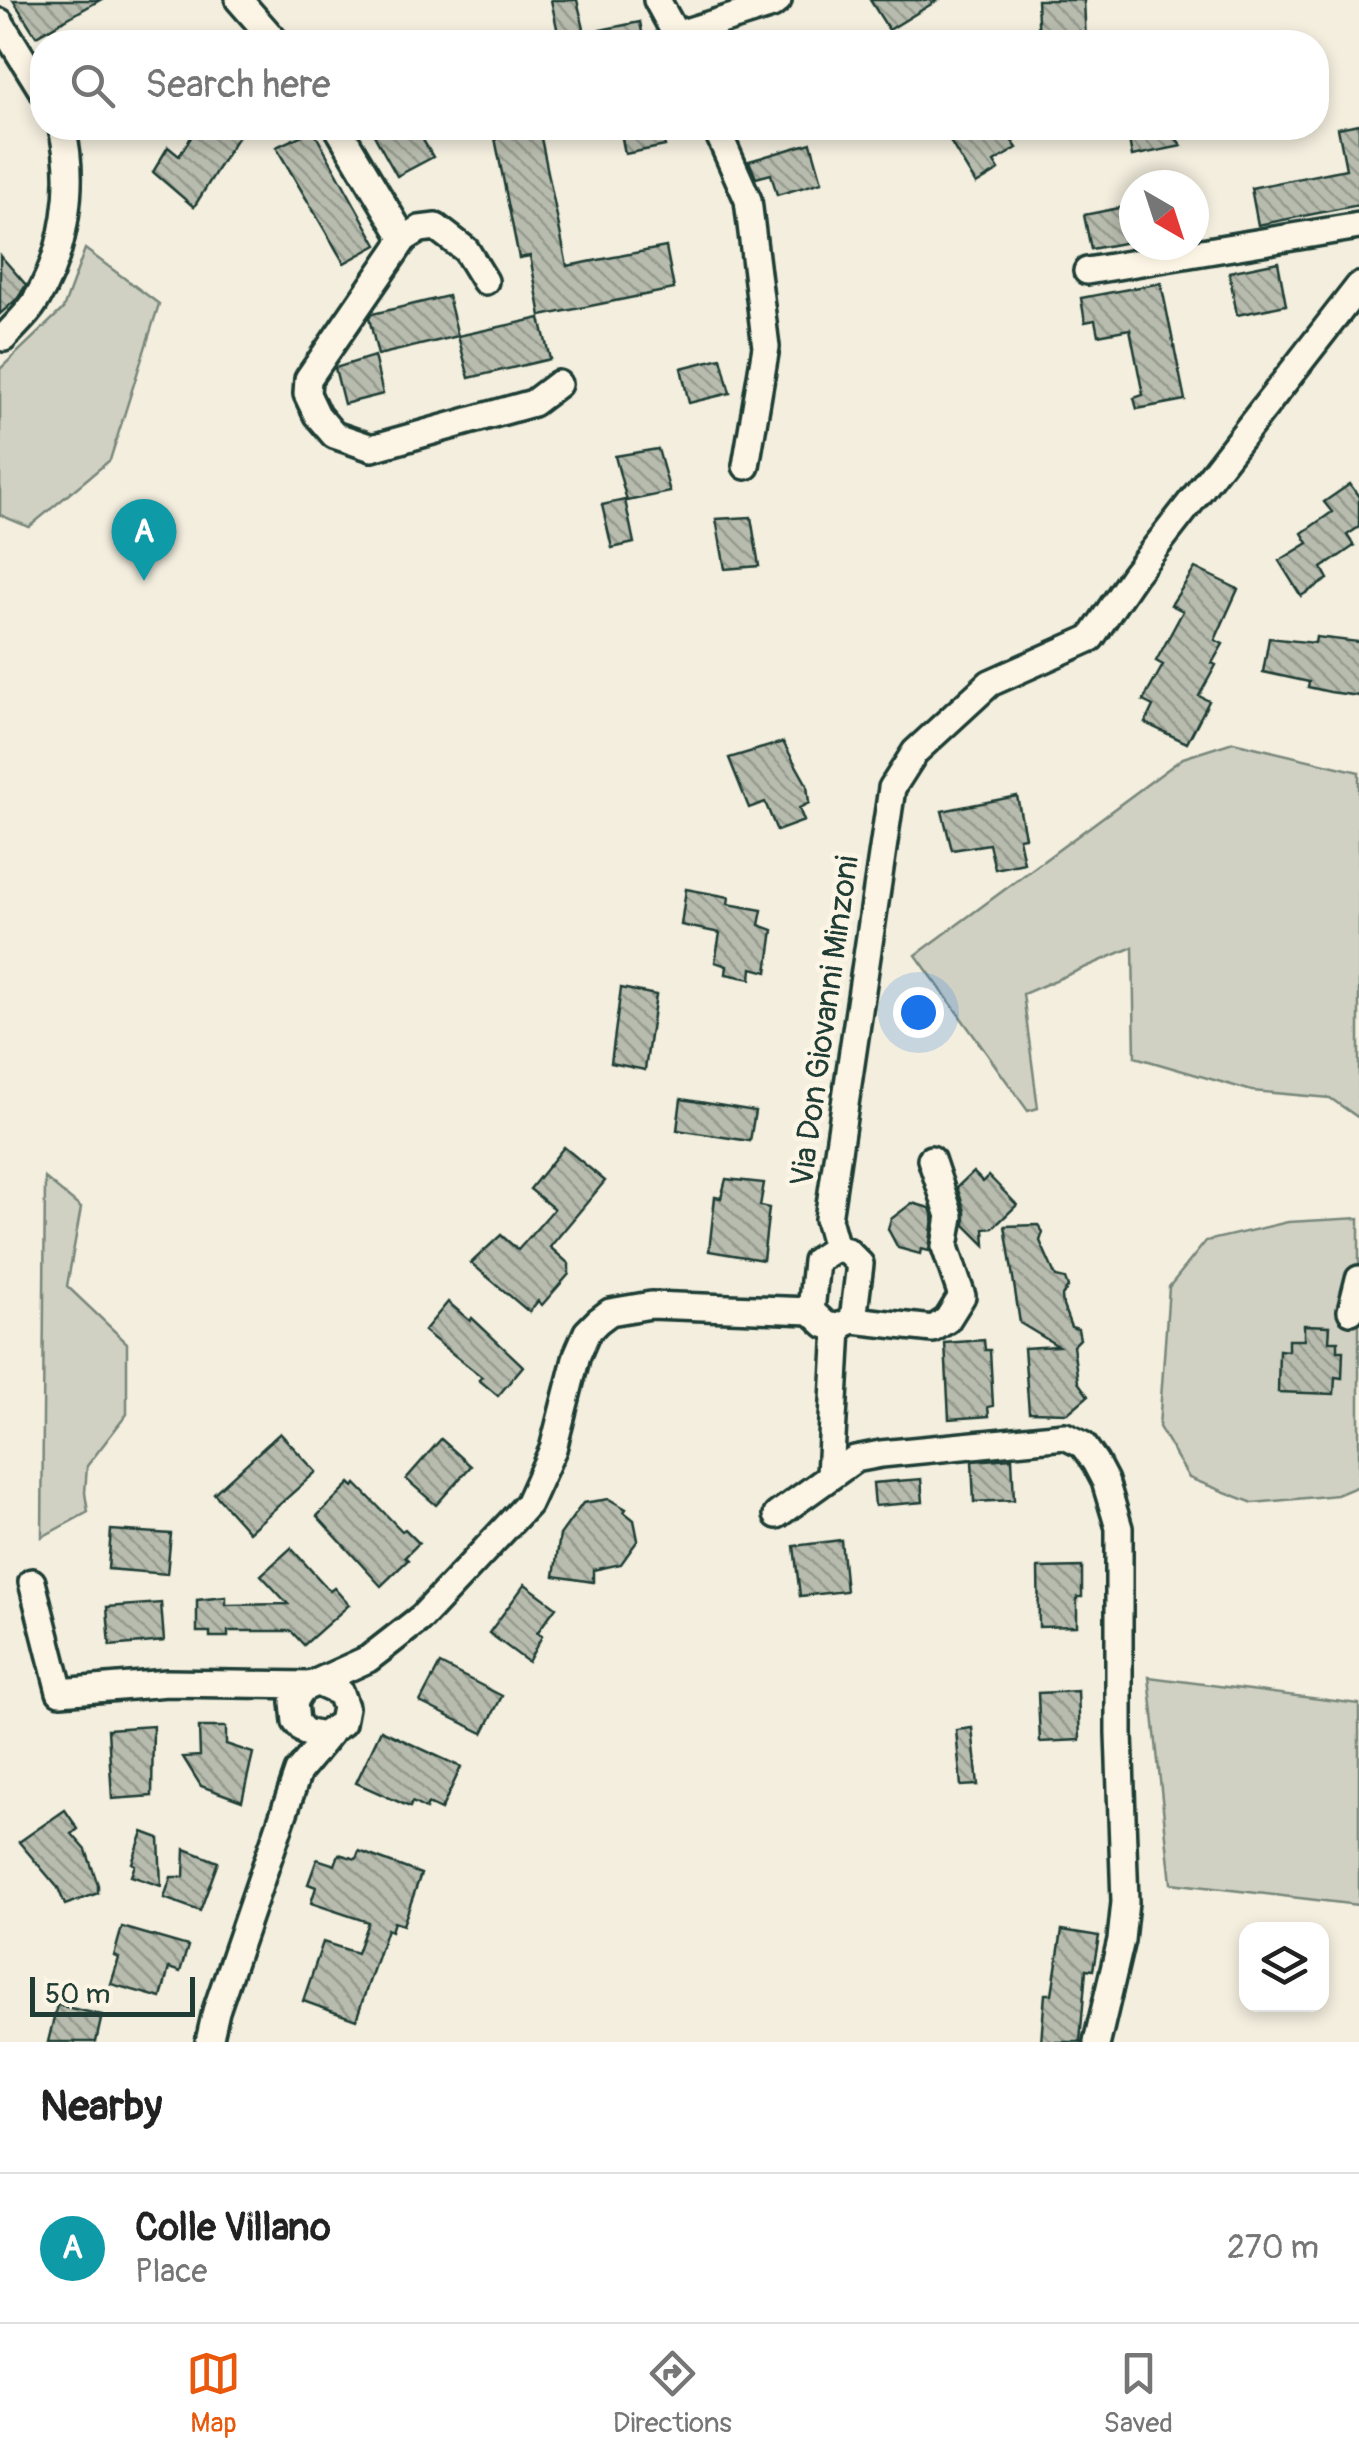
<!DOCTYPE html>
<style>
:root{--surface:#fff;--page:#f6f6f6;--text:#222;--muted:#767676;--line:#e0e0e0;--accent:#ea580c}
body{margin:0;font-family:Pangolin,sans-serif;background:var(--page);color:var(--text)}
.controls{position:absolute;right:30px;bottom:30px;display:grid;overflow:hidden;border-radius:20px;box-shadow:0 5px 15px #0003}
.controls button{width:90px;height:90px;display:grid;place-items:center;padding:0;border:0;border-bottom:2px solid var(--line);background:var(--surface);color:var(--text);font:50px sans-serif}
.compass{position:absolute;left:1119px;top:170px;width:90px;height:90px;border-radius:50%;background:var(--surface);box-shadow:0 5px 15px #0003;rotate:141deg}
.scale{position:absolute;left:30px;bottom:25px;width:165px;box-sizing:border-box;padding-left:10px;border:5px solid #1f3d34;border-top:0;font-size:28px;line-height:35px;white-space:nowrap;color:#1f3d34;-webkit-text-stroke:8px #fcf5e5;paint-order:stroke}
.you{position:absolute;left:918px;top:1012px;width:35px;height:35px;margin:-25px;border:8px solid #fff;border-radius:50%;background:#1a73e8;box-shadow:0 0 0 15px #1a73e833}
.badge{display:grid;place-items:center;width:65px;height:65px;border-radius:50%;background:var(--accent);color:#fff;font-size:32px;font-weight:700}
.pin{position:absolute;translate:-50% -82px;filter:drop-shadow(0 2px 5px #0008)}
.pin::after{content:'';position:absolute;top:52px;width:35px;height:30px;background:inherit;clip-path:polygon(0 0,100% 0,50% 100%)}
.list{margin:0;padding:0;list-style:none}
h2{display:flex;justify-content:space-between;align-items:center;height:130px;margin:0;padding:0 40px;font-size:42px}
h2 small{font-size:32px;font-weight:400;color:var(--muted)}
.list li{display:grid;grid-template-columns:65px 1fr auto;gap:30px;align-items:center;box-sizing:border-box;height:150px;padding:0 40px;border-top:2px solid var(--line)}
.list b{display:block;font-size:38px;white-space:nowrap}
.list p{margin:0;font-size:32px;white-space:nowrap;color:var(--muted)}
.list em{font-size:32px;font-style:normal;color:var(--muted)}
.icon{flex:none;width:55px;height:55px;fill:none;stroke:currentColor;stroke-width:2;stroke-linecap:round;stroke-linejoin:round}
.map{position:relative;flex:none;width:1359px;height:2042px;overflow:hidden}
.search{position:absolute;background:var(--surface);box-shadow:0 5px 15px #0003;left:30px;right:30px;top:30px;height:110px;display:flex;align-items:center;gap:25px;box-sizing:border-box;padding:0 35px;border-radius:40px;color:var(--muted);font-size:38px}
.sheet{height:280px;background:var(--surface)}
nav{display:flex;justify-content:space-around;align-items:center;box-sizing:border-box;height:140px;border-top:2px solid var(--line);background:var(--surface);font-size:28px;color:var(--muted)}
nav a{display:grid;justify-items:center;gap:5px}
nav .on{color:var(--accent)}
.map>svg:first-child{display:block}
.grass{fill:#d0d1c2;stroke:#78877b;stroke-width:2.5}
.building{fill:url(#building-back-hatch);stroke:#1f3d34;stroke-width:2.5}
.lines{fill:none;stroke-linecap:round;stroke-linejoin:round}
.minor-casing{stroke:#1f3d34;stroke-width:32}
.minor{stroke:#fcf5e5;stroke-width:25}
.labels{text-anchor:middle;stroke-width:9;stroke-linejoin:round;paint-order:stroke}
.street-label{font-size:32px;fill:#1f3d34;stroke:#fcf5e5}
</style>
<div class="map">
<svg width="1359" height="2042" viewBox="0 0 1359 2042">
<defs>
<pattern id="building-back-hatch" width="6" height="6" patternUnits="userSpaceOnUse" patternTransform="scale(2.5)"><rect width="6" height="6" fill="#b8bcae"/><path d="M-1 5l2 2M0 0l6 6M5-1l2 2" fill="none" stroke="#959a8e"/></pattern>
</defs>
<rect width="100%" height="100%" fill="#f3eede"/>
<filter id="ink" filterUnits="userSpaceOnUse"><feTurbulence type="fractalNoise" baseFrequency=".01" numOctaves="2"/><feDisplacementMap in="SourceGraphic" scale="20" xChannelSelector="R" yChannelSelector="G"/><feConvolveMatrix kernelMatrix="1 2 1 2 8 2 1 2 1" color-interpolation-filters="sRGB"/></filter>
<g filter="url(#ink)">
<g class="grass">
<path d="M85 249 159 304 110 460 29 527 0 515V369L63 309Z"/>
<path d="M1233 742 1359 772V1118L1330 1098 1252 1091 1135 1057 1133 947 1023 994 1038 1108 1028 1111 916 955 1183 758Z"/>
<path d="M45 1178 81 1208 67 1286 127 1343V1414L87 1466 85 1493 88 1512 42 1537Z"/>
<path d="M1359 1218V1486L1337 1495 1253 1503 1189 1478 1159 1427 1169 1287 1206 1241 1288 1222Z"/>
<path d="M1149 1677 1359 1704V1905L1171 1883Z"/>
</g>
<g class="building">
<path d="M13 0H100L36 36Z"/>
<path d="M551 0H577L585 33 640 22 644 42H560Z"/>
<path d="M870 0H938L889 30Z"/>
<path d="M1037 0H1084L1086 42H1039Z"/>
<path d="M1359 124V205L1258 225 1251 188 1346 169 1338 128Z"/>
<path d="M197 128H243L194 207 153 172 168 147 179 156Z"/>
<path d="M370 128H416L433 157 397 176Z"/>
<path d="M493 128H539L567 266 666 247 674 289 541 316 530 256 519 258Z"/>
<path d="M620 128H661L665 146 625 154Z"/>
<path d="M942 128H1035L1012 141 1017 148 994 162 999 170 976 184Z"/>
<path d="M1127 128H1168L1182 146 1132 156Z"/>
<path d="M313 130 377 245 344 263 276 147Z"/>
<path d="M811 143 822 182 777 195 771 174 756 178 749 161Z"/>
<path d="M1134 205V241L1091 249 1084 215Z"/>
<path d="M0 255 26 285 18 298 0 314Z"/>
<path d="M1278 262 1286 305 1237 315 1229 272Z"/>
<path d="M1161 283 1185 400 1137 409 1134 398 1143 395 1130 329 1098 335 1095 320 1085 322 1081 298Z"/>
<path d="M448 296 458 336 378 355 369 318 372 314Z"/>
<path d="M540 318 550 359 469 378 458 336Z"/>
<path d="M374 356 383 394 344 404 335 368Z"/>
<path d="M721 358 730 393 689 403 681 368Z"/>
<path d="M658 449 670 492 627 501 615 456Z"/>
<path d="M1350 484 1359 497V527L1347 535 1354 546 1322 568 1328 579 1301 596 1279 561 1308 543 1302 533 1332 512 1324 502Z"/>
<path d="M625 500 634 543 612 548 602 505Z"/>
<path d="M751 517 759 566 725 569 716 519Z"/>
<path d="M1195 568 1238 589 1215 640 1223 644 1212 663 1216 665 1199 696 1209 701 1187 743 1145 723 1153 706 1143 701 1163 665 1156 661 1183 611 1171 605Z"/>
<path d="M1316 637 1359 642V696L1330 692 1308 687 1309 682 1263 672 1269 638 1315 643Z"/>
<path d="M783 742 807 785 809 803 799 808 804 821 777 831 765 802 749 808 729 758Z"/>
<path d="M1017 796 1025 837 1019 838 1024 863 995 869 989 844 952 850 942 811Z"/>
<path d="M686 889 729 897 728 904 762 910 759 925 773 930 767 972 752 968 751 979 726 974 727 966 715 962 720 933 681 925Z"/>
<path d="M621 988 656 995 645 1070 611 1063Z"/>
<path d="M681 1099 755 1111 750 1141 677 1130Z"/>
<path d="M564 1147 605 1181 550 1247 569 1264V1274L542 1305 538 1301 529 1312 471 1263 501 1235 518 1250 554 1209 530 1189Z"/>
<path d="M973 1172 983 1182 989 1176 1017 1205 993 1228 984 1229 985 1245 965 1225V1211L957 1187Z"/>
<path d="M726 1179 764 1183 760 1206 769 1208 763 1260 709 1251 715 1197 721 1198Z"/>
<path d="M912 1203 930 1208 933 1217 929 1251 921 1249 920 1254 898 1248 888 1229 891 1219Z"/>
<path d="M1038 1225 1043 1232 1040 1241 1056 1277 1065 1279 1068 1287 1062 1296 1063 1306 1071 1327 1078 1329 1080 1339 1073 1346 1078 1382 1088 1396 1068 1413 1029 1412 1024 1348 1058 1346 1020 1323 1005 1226Z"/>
<path d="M448 1302 470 1321 472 1318 523 1366 498 1396 479 1380 482 1377 424 1331Z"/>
<path d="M1304 1325 1330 1326 1329 1341H1338V1351H1343L1342 1378 1335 1377 1334 1394 1278 1392 1279 1350 1288 1351V1340H1304Z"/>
<path d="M984 1340 985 1350H990L993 1406 988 1407 989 1416 949 1419 945 1343Z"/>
<path d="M280 1433 316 1472 249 1532 214 1493Z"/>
<path d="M441 1439 471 1466 436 1505 406 1479Z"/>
<path d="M1012 1458 1014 1500 974 1502 972 1461Z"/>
<path d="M921 1479 923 1502 875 1506 873 1483Z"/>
<path d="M350 1483 354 1487 356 1484 402 1531 405 1529 419 1543 405 1557 408 1560 381 1586 317 1516Z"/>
<path d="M609 1499 626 1509 624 1512 634 1520 638 1540 621 1564 593 1570V1582L554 1576 560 1535 583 1503Z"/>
<path d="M111 1530 171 1534 167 1574 108 1569Z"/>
<path d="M841 1540 846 1591 800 1596 794 1546Z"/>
<path d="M291 1548 330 1591 334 1588 349 1605 304 1645 291 1631H228V1637H210V1632H197V1600L226 1597V1605L288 1604 261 1575Z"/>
<path d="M1082 1567V1597H1077V1626L1039 1627 1038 1568Z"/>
<path d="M525 1584 556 1607 537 1633 542 1636 528 1662 489 1633Z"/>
<path d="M161 1603 164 1641 110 1646 107 1607Z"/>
<path d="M440 1664 502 1696 483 1733 420 1702Z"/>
<path d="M1078 1691 1080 1740 1040 1742 1038 1693Z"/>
<path d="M153 1726 152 1796 112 1799 108 1729Z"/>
<path d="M199 1727H226V1744L253 1753 242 1801 201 1786 183 1757 200 1756Z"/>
<path d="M972 1728 978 1785 961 1786 956 1730Z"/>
<path d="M381 1730 461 1767 441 1810 428 1804 426 1809 412 1802 410 1807 356 1783Z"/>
<path d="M65 1810 78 1829 72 1834 86 1850 98 1885V1893L65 1905 58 1888 19 1842Z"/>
<path d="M143 1832 159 1838 161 1886 131 1876 135 1865 132 1863Z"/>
<path d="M185 1849 218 1862 200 1911 164 1898 171 1877H184Z"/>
<path d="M359 1851 421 1874 403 1925 394 1922 391 1931 387 1929 356 2020 303 2001 323 1942 357 1953 368 1922 311 1903 316 1887 308 1884 317 1859 335 1865 339 1854 356 1859Z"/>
<path d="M122 1927 188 1946 180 1972 169 1968 161 1998 111 1984 119 1958 114 1956Z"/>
<path d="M1062 1930 1099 1936 1093 1970 1086 1969 1080 2042H1041L1045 1994H1052Z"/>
<path d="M57 2005 102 2015 96 2042H48Z"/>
</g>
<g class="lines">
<defs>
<g id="minor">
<path d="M239 0 276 42"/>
<path d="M657 0 680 42"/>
<path d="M0 22 42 90"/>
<path d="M676 35 772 5 778 0"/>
<path d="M338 128 404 239"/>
<path d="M716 128 748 200 766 347 746 466"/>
<path d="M1087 271 1359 226"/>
<path d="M485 281 466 250 436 227 420 229 404 239 308 379 307 394 317 415 334 435 372 448 533 403 558 384"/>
<path d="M4 338C14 326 27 315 35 302 65 254 76 182 62 128"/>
<path d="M836 1248 828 1219 892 788 915 752 990 683 1091 638 1134 575 1359 286"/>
<path d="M836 1248 847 1251 860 1264 853 1320"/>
<path d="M811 1311 826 1325 838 1327 853 1320 933 1329 947 1320 962 1296 945 1247 950 1216 931 1159"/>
<path d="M811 1311 816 1261 836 1248"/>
<path d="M1351 1311 1359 1279"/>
<path d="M830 1475 838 1327"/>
<path d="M777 1515 855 1459 881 1454 1065 1436 1083 1445 1095 1462 1105 1481 1119 1528V1733L1125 1902 1121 1940 1097 2042"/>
<path d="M32 1582 60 1692 167 1683 310 1685"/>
<path d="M318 1683 340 1693 345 1707 342 1723 322 1736 305 1732 296 1722 294 1702 302 1689 368 1659 422 1617 528 1504 553 1449 577 1355 587 1332 598 1321 610 1312 651 1305 811 1311"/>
<path d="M209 2042 216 2011 298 1772 330 1733"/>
</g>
</defs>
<use href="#minor" class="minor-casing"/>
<use href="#minor" class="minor"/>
</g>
</g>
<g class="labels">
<g class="street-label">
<text transform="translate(824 1021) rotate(-82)" y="11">Via Don Giovanni Minzoni</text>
</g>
</g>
</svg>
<div class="controls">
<button><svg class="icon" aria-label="layers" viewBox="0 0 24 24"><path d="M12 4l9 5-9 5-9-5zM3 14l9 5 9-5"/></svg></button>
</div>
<svg class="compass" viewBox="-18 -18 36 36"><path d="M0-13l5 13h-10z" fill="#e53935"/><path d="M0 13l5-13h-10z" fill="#767676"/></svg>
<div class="scale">50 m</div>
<div class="you"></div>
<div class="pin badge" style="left:144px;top:581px;background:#0f9aa8">A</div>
<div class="search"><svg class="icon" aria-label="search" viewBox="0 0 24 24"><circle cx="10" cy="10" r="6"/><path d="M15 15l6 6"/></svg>Search here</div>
</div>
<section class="sheet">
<h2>Nearby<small></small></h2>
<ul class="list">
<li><span class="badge" style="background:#0f9aa8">A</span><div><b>Colle Villano</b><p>Place</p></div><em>270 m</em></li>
</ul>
</section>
<nav>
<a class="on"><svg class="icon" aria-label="map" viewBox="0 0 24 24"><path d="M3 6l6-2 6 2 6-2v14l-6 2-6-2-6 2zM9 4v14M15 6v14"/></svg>Map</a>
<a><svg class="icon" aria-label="directions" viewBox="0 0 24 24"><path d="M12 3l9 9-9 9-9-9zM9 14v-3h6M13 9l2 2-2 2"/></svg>Directions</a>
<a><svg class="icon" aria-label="saved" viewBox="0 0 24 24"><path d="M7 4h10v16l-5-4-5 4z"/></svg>Saved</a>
</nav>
